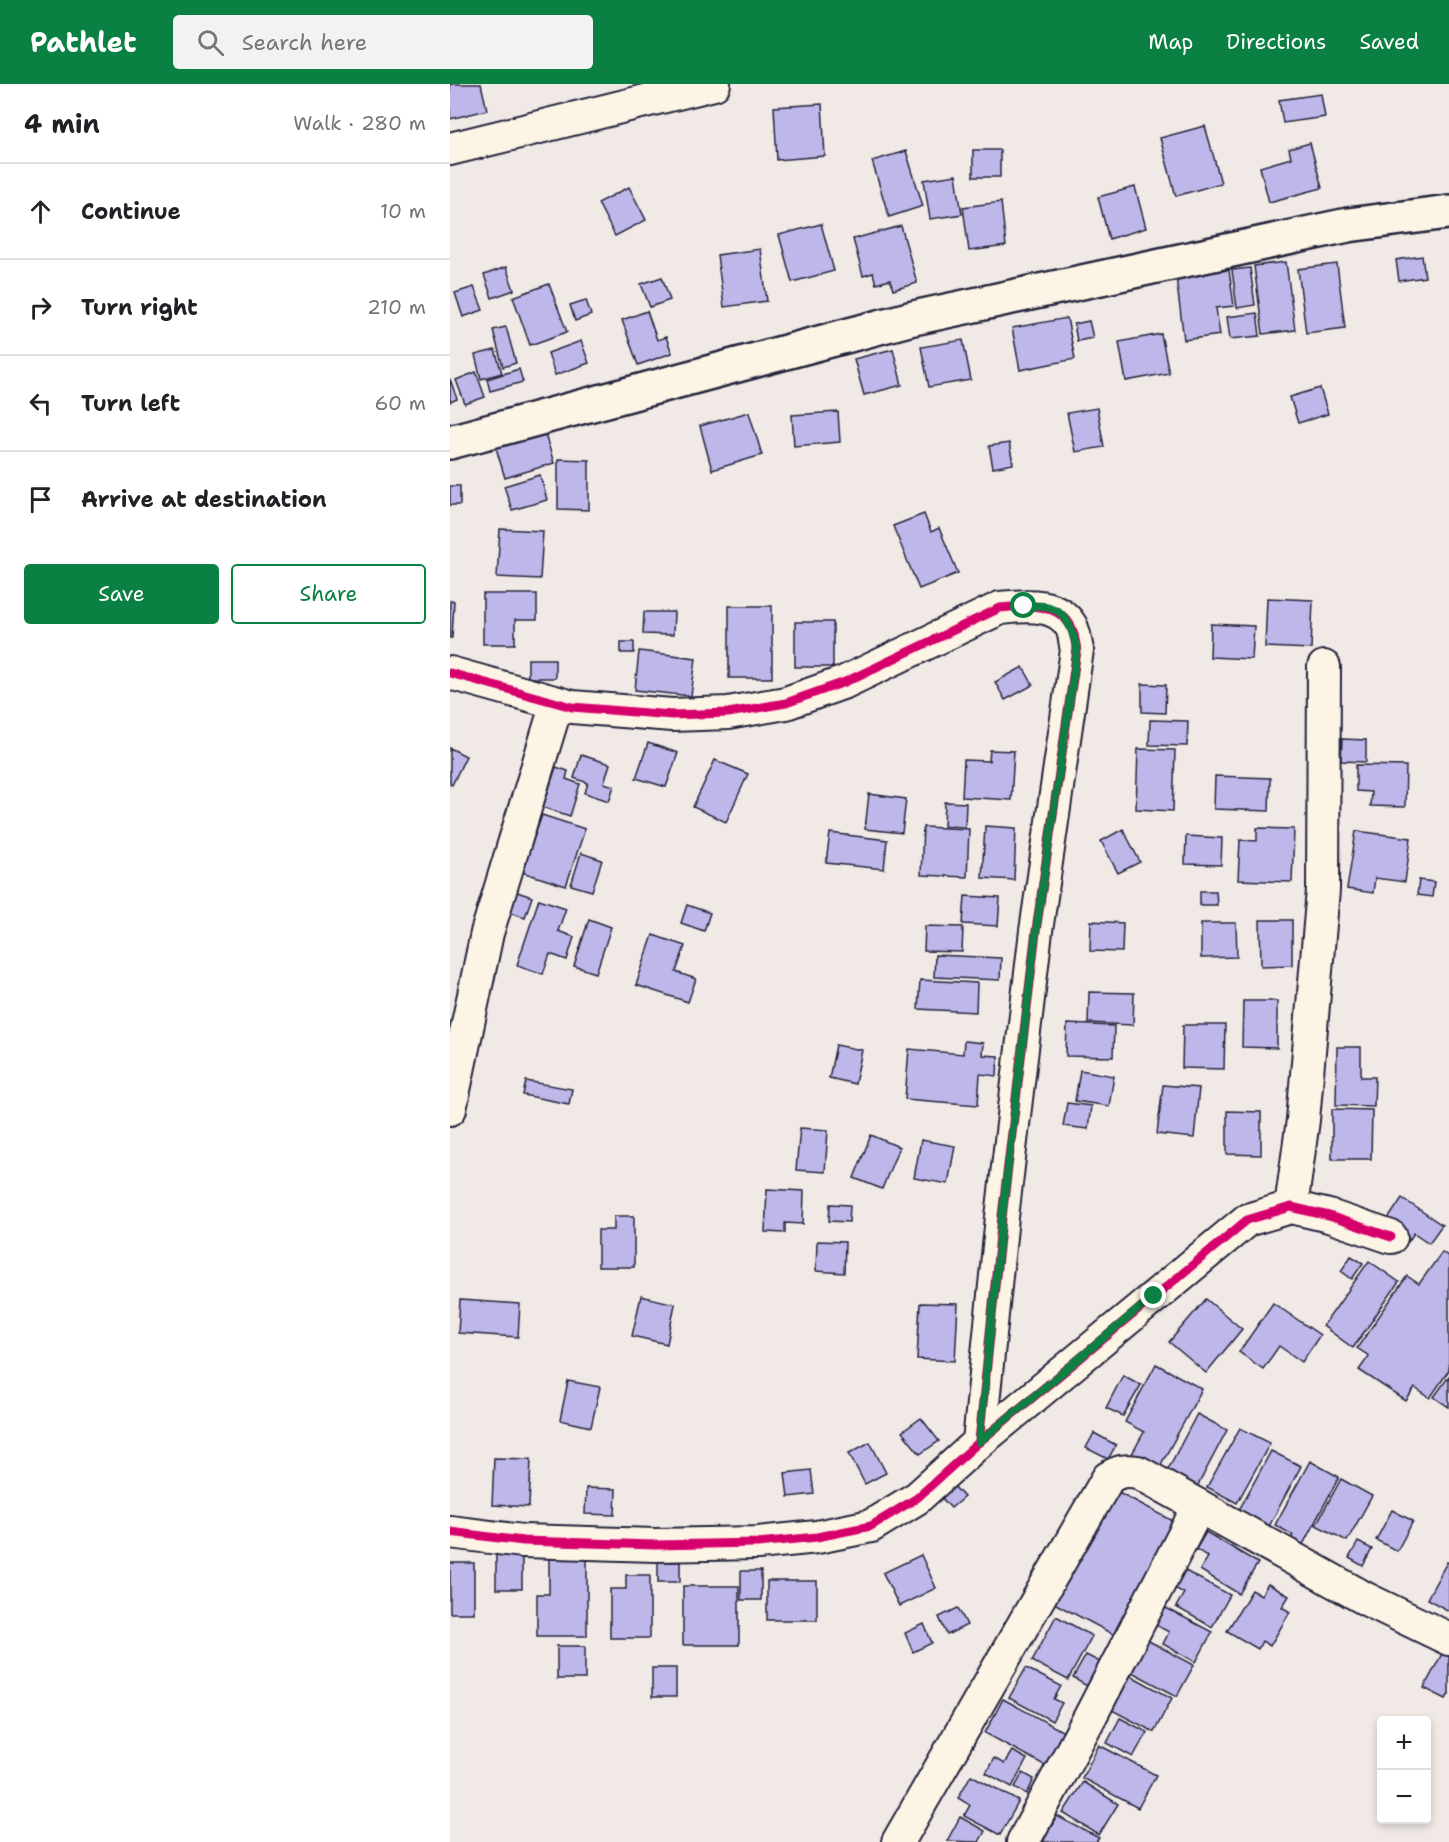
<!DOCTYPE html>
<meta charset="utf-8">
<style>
:root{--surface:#fff;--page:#f2f2f2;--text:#202124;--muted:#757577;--line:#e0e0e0;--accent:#0b8043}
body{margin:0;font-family:"Shantell Sans",sans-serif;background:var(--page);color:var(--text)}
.controls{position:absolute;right:18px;bottom:18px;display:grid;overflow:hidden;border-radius:6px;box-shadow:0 3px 9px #0003}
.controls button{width:54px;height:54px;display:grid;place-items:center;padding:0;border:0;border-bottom:2px solid var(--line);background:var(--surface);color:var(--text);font:30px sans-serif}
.stop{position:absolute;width:18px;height:18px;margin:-14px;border:4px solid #0b8043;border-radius:50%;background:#fff}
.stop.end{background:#0b8043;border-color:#fff;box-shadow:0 2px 6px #0008}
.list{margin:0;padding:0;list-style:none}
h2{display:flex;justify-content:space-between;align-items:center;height:78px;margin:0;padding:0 24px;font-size:26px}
h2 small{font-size:20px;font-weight:400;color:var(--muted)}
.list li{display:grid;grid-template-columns:39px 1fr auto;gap:18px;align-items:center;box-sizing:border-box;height:96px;padding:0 24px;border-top:2px solid var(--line)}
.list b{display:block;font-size:22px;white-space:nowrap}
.list em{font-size:20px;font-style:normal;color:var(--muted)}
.actions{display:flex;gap:12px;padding:18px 24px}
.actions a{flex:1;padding:14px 0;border:2px solid var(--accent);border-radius:6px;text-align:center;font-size:21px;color:var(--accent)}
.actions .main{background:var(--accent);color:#fff}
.icon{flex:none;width:33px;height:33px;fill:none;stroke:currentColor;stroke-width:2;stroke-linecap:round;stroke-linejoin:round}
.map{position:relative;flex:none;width:999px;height:1758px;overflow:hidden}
header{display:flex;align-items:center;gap:36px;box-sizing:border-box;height:84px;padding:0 30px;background:var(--accent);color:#fff}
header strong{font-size:28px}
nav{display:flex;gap:33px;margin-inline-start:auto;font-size:21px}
.search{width:420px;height:54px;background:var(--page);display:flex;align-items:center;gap:15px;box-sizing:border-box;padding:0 21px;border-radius:6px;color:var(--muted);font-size:22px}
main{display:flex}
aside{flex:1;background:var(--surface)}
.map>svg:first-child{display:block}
.building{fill:#beb8ea;stroke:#22223b;stroke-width:1.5}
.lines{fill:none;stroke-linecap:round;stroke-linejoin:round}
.minor-casing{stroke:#22223b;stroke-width:36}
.tertiary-casing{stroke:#22223b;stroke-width:38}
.minor{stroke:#fcf5e5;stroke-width:32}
.tertiary{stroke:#fcf5e5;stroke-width:33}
.cycleway-casing{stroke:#fcf5e5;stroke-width:13}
.cycleway{stroke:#d6006c;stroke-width:9}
.route{stroke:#0b8043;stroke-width:8}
</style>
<header>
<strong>Pathlet</strong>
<div class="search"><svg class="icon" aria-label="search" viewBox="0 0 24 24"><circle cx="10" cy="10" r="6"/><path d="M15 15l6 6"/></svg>Search here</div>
<nav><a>Map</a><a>Directions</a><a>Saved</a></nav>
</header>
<main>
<aside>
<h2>4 min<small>Walk · 280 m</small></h2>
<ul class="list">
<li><svg class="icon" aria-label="ahead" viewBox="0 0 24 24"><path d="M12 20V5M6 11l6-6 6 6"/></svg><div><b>Continue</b></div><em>10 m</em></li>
<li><svg class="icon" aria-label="right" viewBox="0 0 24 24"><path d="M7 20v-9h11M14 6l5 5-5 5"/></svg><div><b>Turn right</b></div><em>210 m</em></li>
<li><svg class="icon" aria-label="left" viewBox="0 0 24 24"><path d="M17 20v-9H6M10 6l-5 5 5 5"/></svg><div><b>Turn left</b></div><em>60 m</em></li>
<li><svg class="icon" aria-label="arrive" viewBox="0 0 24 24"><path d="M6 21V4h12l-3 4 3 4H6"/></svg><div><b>Arrive at destination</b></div></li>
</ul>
<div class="actions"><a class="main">Save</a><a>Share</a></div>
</aside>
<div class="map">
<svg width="999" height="1758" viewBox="0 0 999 1758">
<rect width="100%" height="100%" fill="#f0e9e6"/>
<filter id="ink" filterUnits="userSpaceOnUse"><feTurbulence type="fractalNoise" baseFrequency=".0167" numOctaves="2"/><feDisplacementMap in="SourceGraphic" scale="12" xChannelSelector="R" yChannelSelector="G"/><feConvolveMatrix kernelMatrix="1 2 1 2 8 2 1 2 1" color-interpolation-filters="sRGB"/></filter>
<g filter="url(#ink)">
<g class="building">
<path d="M0 0H31L37 26 0 35Z"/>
<path d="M871 10 875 33 833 39 829 16Z"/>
<path d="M372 20 375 72 327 76 324 23Z"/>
<path d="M755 42 771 99 726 112 710 54Z"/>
<path d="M860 59 872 104 819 118 810 83 841 74 839 65Z"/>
<rect x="523" y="66" width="27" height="27"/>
<path d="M456 67 473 122 439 133 422 77Z"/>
<path d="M506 91 512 130 480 135 474 96Z"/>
<path d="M179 103 196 136 165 152 148 119Z"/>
<path d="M685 103 696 144 659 155 648 113Z"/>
<path d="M551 118 556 162 519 167 513 123Z"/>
<path d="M371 140 384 187 342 198 329 151Z"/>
<path d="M451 142 467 199 443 206 440 196 426 200 423 189 413 192 403 155Z"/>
<path d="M310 165 317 217 274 223 267 171Z"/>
<path d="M972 172 975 193 949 197 946 176Z"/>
<path d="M836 178 845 246 813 250 804 182Z"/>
<path d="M887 180 895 244 856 249 848 185Z"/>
<path d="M56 183 64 206 42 214 34 191Z"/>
<path d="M800 184 805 221 787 224 782 186Z"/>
<path d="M779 186 784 222 766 224 770 251 734 256 726 193Z"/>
<path d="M212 193 220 216 200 223 191 200Z"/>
<path d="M99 200 117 248 80 261 63 213Z"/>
<path d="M24 203 33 226 13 233 5 209Z"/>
<path d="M136 216 141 231 125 237 120 221Z"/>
<path d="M197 227 207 256 216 253 222 269 188 281 172 236Z"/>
<path d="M807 229 810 252 780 255 777 233Z"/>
<path d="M617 234 625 275 570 286 562 244Z"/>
<path d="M639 237 643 254 627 257 624 240Z"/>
<path d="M56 243 66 279 53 283 43 246Z"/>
<path d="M711 250 719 289 676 297 669 258Z"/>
<path d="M513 256 521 296 479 303 471 263Z"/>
<path d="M131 257 139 279 105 291 98 269Z"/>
<path d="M443 265 452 301 414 311 404 275Z"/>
<path d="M45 266 52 289 31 295 25 271Z"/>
<path d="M69 285 73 298 40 307 37 295Z"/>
<path d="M26 288 35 313 15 320 6 296Z"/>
<path d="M0 295 7 315 0 318Z"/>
<path d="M870 304 878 330 848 339 840 313Z"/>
<path d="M647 324 654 363 625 368 617 329Z"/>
<path d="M299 328 312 371 262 386 250 342Z"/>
<path d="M388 328 390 358 344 362 342 331Z"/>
<path d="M95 350 104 379 55 394 46 364Z"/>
<path d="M559 359 563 380 543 384 539 362Z"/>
<path d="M108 375 139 376V426L108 425Z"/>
<path d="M90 391 97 416 62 426 54 402Z"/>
<rect x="0" y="402" width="10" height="19"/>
<path d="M474 430 481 448 489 444 508 489 469 505 443 442Z"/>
<path d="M50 445 93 447 90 495 47 493Z"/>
<path d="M33 510H87V536H65V560H33Z"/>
<path d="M817 514 863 516 861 565 815 563Z"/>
<path d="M0 517H4L2 554H0Z"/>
<rect x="279" y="522" width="43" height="72"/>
<path d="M194 528H224L223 551 193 550Z"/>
<rect x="345" y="538" width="38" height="45"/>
<path d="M761 540 804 542 802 575 760 573Z"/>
<rect x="171" y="558" width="13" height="11"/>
<path d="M189 567 246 574 241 612 185 606Z"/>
<rect x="78" y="575" width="27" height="19"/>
<path d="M573 583 583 601 555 616 545 598Z"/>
<path d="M692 600 716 601 715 629 692 628Z"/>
<path d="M700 636 738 637 737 662 699 661Z"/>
<path d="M892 655 916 656V678L891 677Z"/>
<path d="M198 659 228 669 216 703 186 694Z"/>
<path d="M0 664 16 672 2 701 0 700Z"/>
<path d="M688 665 725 666 723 727 686 725Z"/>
<path d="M540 666 564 667 561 716 512 713 514 676 539 677Z"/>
<path d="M131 671 160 680 154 699 164 702 159 717 135 709 138 699 124 694Z"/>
<path d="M265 676 298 690 276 738 243 723Z"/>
<path d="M906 681 956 682 955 723 920 722 921 708 906 707Z"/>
<path d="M106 683 118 687 116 695 130 700 120 732 93 723Z"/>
<path d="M765 692 820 694 819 727 764 725Z"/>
<path d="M419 710 456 715 452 749 415 745Z"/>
<path d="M495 718 516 719 515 743 494 742Z"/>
<path d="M92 731 135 745 116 802 72 788Z"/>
<path d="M535 742 566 744 564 796 532 794Z"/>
<path d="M473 743 519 745 517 793 471 791Z"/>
<path d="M807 744 844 745 842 798 788 796 790 756 807 757Z"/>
<path d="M673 745 690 778 668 789 651 757Z"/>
<path d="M906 747 961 754 955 798 925 794 923 809 897 805Z"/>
<path d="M380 749 437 756 434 785 376 779Z"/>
<path d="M736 752 772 754 771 781 735 780Z"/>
<path d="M131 769 152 776 142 807 121 801Z"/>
<path d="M969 796 984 798 982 813 967 811Z"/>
<path d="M64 807 82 813 75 833 57 827Z"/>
<path d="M750 807H766L767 821H750Z"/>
<path d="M515 812 550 814 548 842 513 840Z"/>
<path d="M89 815 116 824 108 847 124 853 117 876 100 870 93 890 67 881Z"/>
<path d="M237 821 260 829 254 847 231 839Z"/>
<path d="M139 835 161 843 146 889 124 882Z"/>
<path d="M810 836H842V881L811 882Z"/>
<path d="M641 837 673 839 672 868 640 867Z"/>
<path d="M751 839H786L787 873 751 874Z"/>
<path d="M475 842 513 843 512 868 474 867Z"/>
<path d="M203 851 235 862 226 888 246 895 238 918 186 901Z"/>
<path d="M485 871 551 874 550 896 484 893Z"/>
<path d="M470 896 527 899 526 928 468 925Z"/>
<path d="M639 908 684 909 683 941 638 939Z"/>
<path d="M793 917H827V964L792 963Z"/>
<path d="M617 940 664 942 663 973 616 972Z"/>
<path d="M733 941H775L774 985 732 984Z"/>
<path d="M514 957 533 959 532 971 548 972 547 992 530 990 528 1021 455 1015 459 965 513 970Z"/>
<path d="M386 961 412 966 405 1000 379 994Z"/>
<path d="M887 963H911V993H925L924 1022 886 1021Z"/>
<path d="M630 986 664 992 659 1022 625 1017Z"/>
<path d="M76 997 122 1005 119 1020 73 1011Z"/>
<path d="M713 1001 749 1004 744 1054 707 1050Z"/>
<path d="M617 1019 641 1022 638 1045 613 1042Z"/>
<path d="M882 1025 922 1026 921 1075H882Z"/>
<path d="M777 1027 811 1028V1071L777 1070Z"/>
<path d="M350 1044 378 1046 375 1088 346 1086Z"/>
<path d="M421 1051 449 1063 432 1105 404 1094Z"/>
<path d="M471 1056 505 1062 498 1100 464 1094Z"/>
<path d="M317 1105 354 1107 353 1140 335 1139V1149L315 1148Z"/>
<path d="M952 1114 992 1141 979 1159 964 1149 958 1158 934 1141Z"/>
<path d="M380 1120 400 1121 399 1138 379 1137Z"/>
<path d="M164 1132H184V1183H148V1146H164Z"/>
<path d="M367 1157 395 1158 394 1189 366 1187Z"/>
<path d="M992 1168 999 1173V1286L980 1314 965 1304 956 1317 909 1286 919 1272 907 1264 957 1192 969 1200Z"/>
<path d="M901 1172 913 1179 902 1195 891 1187Z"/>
<path d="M919 1177 949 1198 903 1264 873 1242Z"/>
<path d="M191 1212 225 1220 217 1260 182 1252Z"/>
<path d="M756 1215 792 1245 756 1289 719 1258Z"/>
<path d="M10 1216 70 1220 68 1253 8 1249Z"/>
<path d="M470 1219 508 1220 505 1277 467 1275Z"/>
<path d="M823 1219 870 1251 852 1278 829 1262 813 1285 789 1268Z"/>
<path d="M706 1280 752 1305 709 1384 682 1370 694 1348 675 1338Z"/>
<path d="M673 1291 691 1301 673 1332 656 1324Z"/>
<path d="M999 1292V1323L984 1313Z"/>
<path d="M118 1297 150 1303 141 1343 110 1336Z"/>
<path d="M747 1330 777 1346 747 1403 717 1387Z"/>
<path d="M471 1334 489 1357 470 1370 452 1348Z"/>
<path d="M790 1344 820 1359 787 1419 757 1403Z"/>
<path d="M644 1349 666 1361 658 1375 636 1364Z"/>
<path d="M420 1358 436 1389 415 1400 399 1369Z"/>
<path d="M821 1367 851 1382 818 1444 788 1428Z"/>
<path d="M44 1374 81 1375 79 1423 42 1421Z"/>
<path d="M860 1377 889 1393 850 1466 838 1460 843 1451 825 1441Z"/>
<path d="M361 1386 364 1410 338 1413 335 1389Z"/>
<path d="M891 1395 922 1412 897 1457 866 1441Z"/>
<path d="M502 1400 514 1413 501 1424 489 1411Z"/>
<path d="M136 1404 166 1405 165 1431 135 1430Z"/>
<path d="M661 1404 729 1440 668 1553 600 1517Z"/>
<path d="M942 1426 963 1437 947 1467 926 1456Z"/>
<path d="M756 1448 808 1479 789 1510 750 1486 758 1473 746 1465Z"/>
<path d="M908 1458 922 1465 913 1482 899 1474Z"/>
<rect x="46" y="1469" width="26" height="36"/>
<path d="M471 1471 486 1504 449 1522 433 1489Z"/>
<path d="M99 1473H137V1552H87V1510H99Z"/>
<rect x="208" y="1478" width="22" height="20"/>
<path d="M997 1478 999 1479V1527L977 1515Z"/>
<rect x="0" y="1479" width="24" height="50"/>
<path d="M728 1483 780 1511 762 1543 726 1523 734 1509 719 1501Z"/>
<rect x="291" y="1487" width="20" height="29"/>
<path d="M176 1491H200V1554H160V1505H176Z"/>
<rect x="317" y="1497" width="50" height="39"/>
<path d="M818 1500 839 1512 832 1523 840 1528 820 1562 812 1557 808 1565 777 1547 802 1506 811 1511Z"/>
<rect x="233" y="1502" width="56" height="59"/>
<path d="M714 1523 762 1548 746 1578 713 1560 719 1548 704 1540Z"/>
<path d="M508 1524 517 1541 497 1551 489 1533Z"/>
<path d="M606 1532 642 1552 618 1596 582 1577Z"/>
<path d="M474 1540 482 1559 463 1568 455 1549Z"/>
<path d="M697 1556 744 1581 727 1612 680 1587Z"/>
<rect x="107" y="1562" width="28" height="33"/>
<path d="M996 1562 999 1564V1610L996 1615 974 1604Z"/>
<path d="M636 1571 650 1578 637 1602 623 1594Z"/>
<rect x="202" y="1584" width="24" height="29"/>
<path d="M576 1584 611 1602 604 1615 612 1619 602 1637 559 1614Z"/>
<path d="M676 1589 722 1614 704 1648 658 1624Z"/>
<path d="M553 1615 614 1648 596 1682 535 1649Z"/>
<path d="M670 1634 697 1648 683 1673 657 1659Z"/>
<path d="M649 1661 706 1691 688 1724 632 1694Z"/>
<path d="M562 1667 577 1675 562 1703 536 1689 544 1674 554 1680Z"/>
<path d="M573 1689 584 1695 577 1710 565 1703Z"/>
<path d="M521 1691 569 1717 550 1751 514 1732 520 1721 508 1714Z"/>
<path d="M633 1698 668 1720 649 1751 613 1729Z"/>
<path d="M607 1732 649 1754 646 1758H593Z"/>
<path d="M510 1733 535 1747 529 1758 497 1757Z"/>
</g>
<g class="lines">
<defs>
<g id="minor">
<path d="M0 65 264 0"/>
<path d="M0 589 122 623 222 631 278 629 336 619 395 598 550 524C574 522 606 517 621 542 625 549 625 559 627 566L586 847 552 1133 529 1358"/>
<path d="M0 1025 37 849 107 619"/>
<path d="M841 1123 853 1036 873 806 874 583"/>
<path d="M0 1448 73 1457 205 1461 308 1459 367 1453 421 1442 467 1414 529 1358 797 1136 841 1123 879 1132 941 1153"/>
<path d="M448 1758 658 1394C669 1387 675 1386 688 1388L916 1515 999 1555"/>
<path d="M573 1758 641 1631 749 1422"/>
</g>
<path id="tertiary" d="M0 358 459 235 898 141 999 128"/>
</defs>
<use href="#minor" class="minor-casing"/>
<use href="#tertiary" class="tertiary-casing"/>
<use href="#minor" class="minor"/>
<use href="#tertiary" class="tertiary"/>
<defs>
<g id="cycleway">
<path d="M0 589 122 623 222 631 278 629 336 619 395 598 550 524C574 522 606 517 621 542 625 549 625 559 627 566L586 847 552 1133 529 1358"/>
<path d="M0 1448 73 1457 205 1461 308 1459 367 1453 421 1442 467 1414 529 1358 797 1136 841 1123 879 1132 941 1153"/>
</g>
</defs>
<use href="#cycleway" class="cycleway-casing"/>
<use href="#cycleway" class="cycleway"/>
</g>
</g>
<g class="lines" filter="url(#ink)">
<path class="route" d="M574 522C582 522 591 521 599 523 619 529 623 549 627 566L586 847 552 1133 529 1358 704 1212"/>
</g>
</svg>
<div class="controls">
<button>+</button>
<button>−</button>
</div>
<div class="stop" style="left:574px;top:522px"></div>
<div class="stop end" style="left:704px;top:1212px"></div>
</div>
</main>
